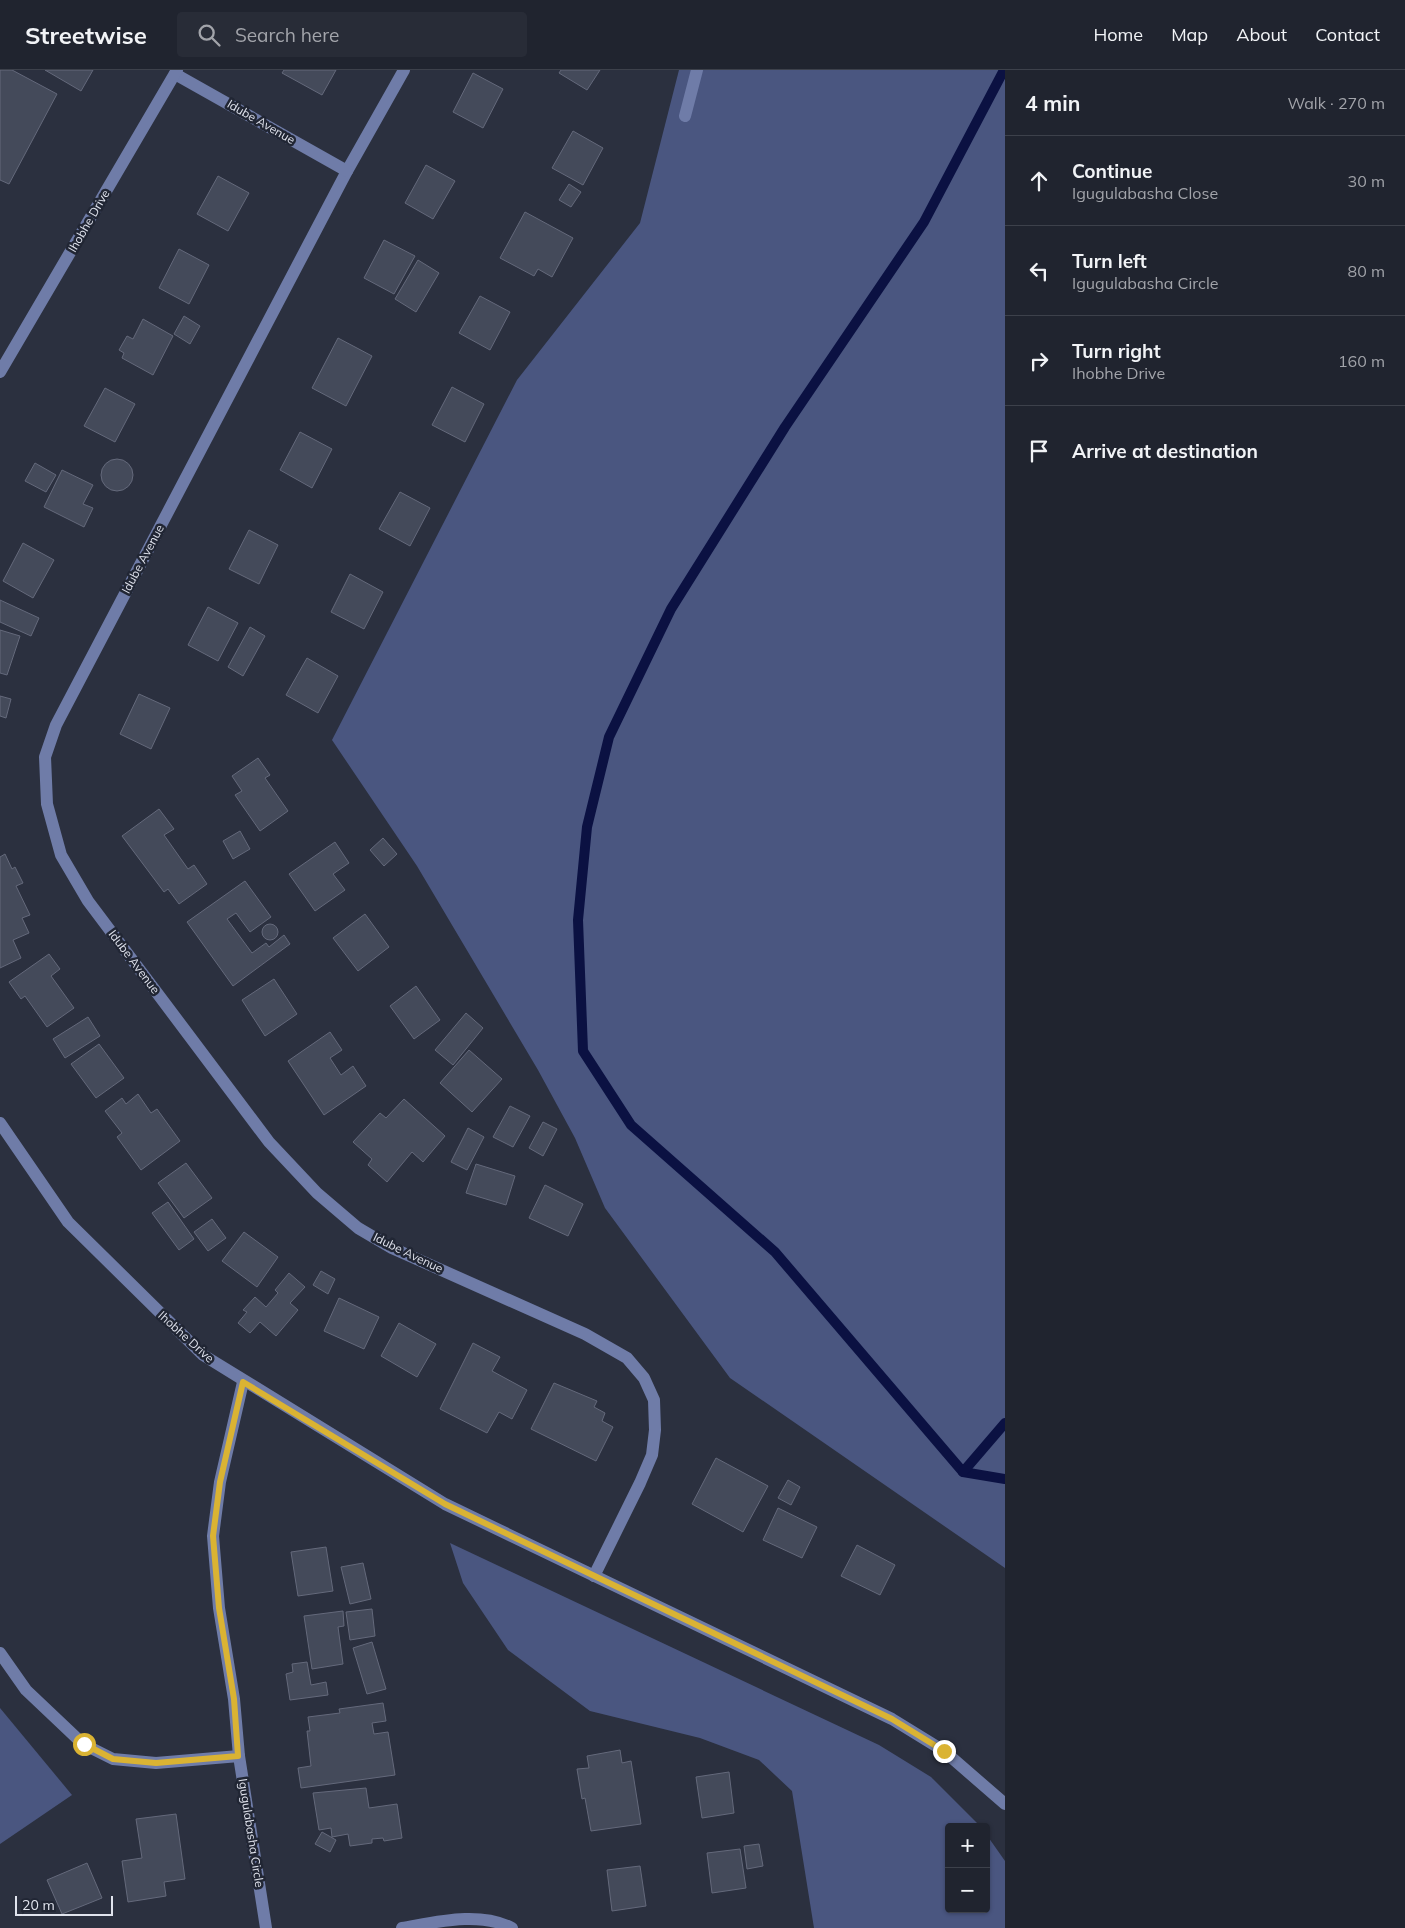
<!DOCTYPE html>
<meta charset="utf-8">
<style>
:root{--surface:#20242f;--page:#282c37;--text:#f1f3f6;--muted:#a2a4aa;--line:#3d414b}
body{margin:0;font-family:Mulish,sans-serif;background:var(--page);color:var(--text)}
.controls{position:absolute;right:15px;bottom:15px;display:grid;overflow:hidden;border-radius:5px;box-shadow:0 1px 4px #0004}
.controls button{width:45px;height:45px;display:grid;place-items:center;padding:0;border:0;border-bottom:1px solid var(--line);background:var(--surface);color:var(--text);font:25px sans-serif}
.scale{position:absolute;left:15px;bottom:12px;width:98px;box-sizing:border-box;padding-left:5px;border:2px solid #e0e3ed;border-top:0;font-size:14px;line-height:18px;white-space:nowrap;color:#e0e3ed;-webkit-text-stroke:4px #212634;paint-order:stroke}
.stop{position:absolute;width:15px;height:15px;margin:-11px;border:4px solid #dab333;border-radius:50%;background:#fff}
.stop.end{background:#dab333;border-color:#fff;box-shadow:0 1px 5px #0008}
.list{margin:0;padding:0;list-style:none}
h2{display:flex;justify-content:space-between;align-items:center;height:65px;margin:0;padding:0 20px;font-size:21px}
h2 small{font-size:16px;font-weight:400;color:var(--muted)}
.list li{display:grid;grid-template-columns:32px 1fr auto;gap:15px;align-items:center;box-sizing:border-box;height:90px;padding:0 20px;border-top:1px solid var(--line)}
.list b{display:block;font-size:19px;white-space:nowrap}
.list p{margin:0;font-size:16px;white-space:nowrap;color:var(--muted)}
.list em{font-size:16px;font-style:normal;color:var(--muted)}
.icon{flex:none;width:28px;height:28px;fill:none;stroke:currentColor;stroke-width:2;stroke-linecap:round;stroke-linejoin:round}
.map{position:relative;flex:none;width:1005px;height:1858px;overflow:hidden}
header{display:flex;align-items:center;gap:30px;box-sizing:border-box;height:70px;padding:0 25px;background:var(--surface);border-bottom:1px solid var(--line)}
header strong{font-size:24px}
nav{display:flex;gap:28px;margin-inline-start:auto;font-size:18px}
.search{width:350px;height:45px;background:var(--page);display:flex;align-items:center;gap:12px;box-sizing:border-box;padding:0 18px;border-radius:5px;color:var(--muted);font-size:19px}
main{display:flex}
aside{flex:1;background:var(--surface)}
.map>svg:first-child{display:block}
.green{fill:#4a5680}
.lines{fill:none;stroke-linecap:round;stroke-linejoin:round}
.stream{stroke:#0b1142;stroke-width:10}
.building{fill:#444a5a;stroke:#64697b}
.minor{stroke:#6f7ca8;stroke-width:12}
.route{stroke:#dab333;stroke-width:6}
.labels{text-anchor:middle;stroke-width:5;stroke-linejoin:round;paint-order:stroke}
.street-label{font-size:12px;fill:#e0e3ed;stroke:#212634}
</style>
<header>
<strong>Streetwise</strong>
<div class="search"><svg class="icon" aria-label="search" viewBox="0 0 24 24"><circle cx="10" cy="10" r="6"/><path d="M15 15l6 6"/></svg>Search here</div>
<nav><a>Home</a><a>Map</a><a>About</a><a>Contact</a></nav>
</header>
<main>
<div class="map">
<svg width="1005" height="1858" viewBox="0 0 1005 1858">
<rect width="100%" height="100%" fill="#2b303f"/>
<g class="green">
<path d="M679 0H1005V1498L730 1308 605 1138 575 1068 538 1000 417 796 332 670 517 310 640 153Z"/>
<path d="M450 1473 879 1675 931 1707 981 1757H949V1839H986V1764L1005 1791V1858H814L792 1721 759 1690 700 1668 590 1641 508 1580 463 1513Z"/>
<path d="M0 1638 72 1725 0 1774Z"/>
</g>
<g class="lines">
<g class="stream">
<path d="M1004 0 924 152 785 357 671 539 609 667 587 757 578 850 583 981 631 1055 775 1182 963 1402 1005 1409"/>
<path d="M963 1402 1005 1353"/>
</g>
</g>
<g class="building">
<path d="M0 0H12L57 24 9 114 0 110Z"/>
<path d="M45 0H93L81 21Z"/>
<path d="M284 0H336L322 25 282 3Z"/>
<path d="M561 0H600L587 20 559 3Z"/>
<path d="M473 3 503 19 483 58 453 42Z"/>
<path d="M573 61 603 78 583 115 552 98Z"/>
<path d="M426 95 455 111 433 149 405 133Z"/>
<path d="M218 106 249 123 228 161 197 144Z"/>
<path d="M569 114 581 122 571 137 559 130Z"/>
<path d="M525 142 573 168 552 207 538 199 534 206 500 188Z"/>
<path d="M384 170 415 186 394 224 364 208Z"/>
<path d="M179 179 209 195 189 234 159 218Z"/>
<path d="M418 190 439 203 416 242 395 229Z"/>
<path d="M480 226 510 242 490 280 459 263Z"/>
<path d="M184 246 200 256 190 274 174 264Z"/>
<path d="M143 249 173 266 153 305 122 288 124 283 119 280 127 266 133 269Z"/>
<path d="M338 268 372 286 346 336 312 318Z"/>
<path d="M452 317 484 334 465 372 432 355Z"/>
<path d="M105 318 135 334 115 372 84 356Z"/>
<path d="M300 362 332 379 312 418 280 400Z"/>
<circle cx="117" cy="405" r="16"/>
<path d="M35 393 56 405 46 422 25 411Z"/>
<path d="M62 400 93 415 83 434 93 438 84 457 44 437Z"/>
<path d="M400 422 430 438 410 476 379 459Z"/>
<path d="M249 460 278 475 259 514 229 499Z"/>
<path d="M23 473 54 490 33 528 3 511Z"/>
<path d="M350 504 383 522 364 559 331 542Z"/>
<path d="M0 530 39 548 31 566 0 552Z"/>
<path d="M208 537 238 553 218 591 188 575Z"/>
<path d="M250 557 265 566 243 606 228 597Z"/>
<path d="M0 560 20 566 7 605 0 603Z"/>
<path d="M307 588 338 606 318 643 286 625Z"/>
<path d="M139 624 170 638 151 679 120 664Z"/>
<path d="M0 626 11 629 6 648 0 646Z"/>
<path d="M258 688 270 705 265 708 288 741 260 761 235 725 242 721 232 706Z"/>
<path d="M159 739 174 759 164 765 188 799 194 795 207 814 179 834 168 819 164 822 122 766Z"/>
<path d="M240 761 250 779 233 789 223 771Z"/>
<path d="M383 768 397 784 384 796 370 780Z"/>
<path d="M335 772 349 793 333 804 345 820 315 841 289 804Z"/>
<path d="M5 784 12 799 15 797 23 813 16 816 30 845 22 848 29 863 13 870 21 888 0 898V787Z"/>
<path d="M245 811 271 847 250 862 236 843 227 849 252 883 266 873 269 877 284 865 290 874 233 916 187 852Z"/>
<path d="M365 844 389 877 358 901 333 868Z"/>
<circle cx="270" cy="862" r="8"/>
<path d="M49 884 60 899 51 906 74 938 47 957 25 926 21 929 9 912Z"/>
<path d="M274 909 297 944 265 966 242 930Z"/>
<path d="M416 916 440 950 414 969 390 936Z"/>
<path d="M466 943 483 958 453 995 435 980Z"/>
<path d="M88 947 100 966 65 988 53 969Z"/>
<path d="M330 962 342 980 330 988 341 1005 353 996 366 1016 324 1045 288 991Z"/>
<path d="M99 974 124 1008 96 1028 71 994Z"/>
<path d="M469 980 502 1009 472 1042 440 1013Z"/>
<path d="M138 1024 151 1043 157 1039 180 1071 141 1100 117 1067 122 1063 105 1041 122 1028 126 1034Z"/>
<path d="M404 1029 445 1066 423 1092 412 1082 387 1112 368 1095 372 1089 353 1072 380 1043 386 1048Z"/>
<path d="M510 1036 530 1046 513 1077 493 1067Z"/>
<path d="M543 1052 557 1059 543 1086 529 1078Z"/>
<path d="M468 1058 484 1067 467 1100 451 1092Z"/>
<path d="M186 1093 212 1128 184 1148 158 1113Z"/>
<path d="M476 1094 515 1106 506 1135 466 1123Z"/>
<path d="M545 1115 583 1134 568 1166 529 1148Z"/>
<path d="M168 1132 194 1169 179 1180 152 1143Z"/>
<path d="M212 1149 226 1168 208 1181 194 1162Z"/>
<path d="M244 1162 278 1187 257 1217 222 1191Z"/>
<path d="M321 1201 335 1209 328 1224 313 1215Z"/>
<path d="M289 1203 305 1217 290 1233 298 1240 276 1266 260 1252 250 1263 238 1253 247 1242 243 1240 255 1227 266 1237 278 1223 275 1220Z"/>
<path d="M339 1228 379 1247 364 1279 324 1261Z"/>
<path d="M399 1253 436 1274 417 1307 381 1286Z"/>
<path d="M473 1273 500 1287 492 1301 527 1320 512 1349 499 1342 487 1363 440 1339Z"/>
<path d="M554 1313 597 1331 594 1337 605 1343 602 1351 613 1357 596 1391 531 1359Z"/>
<path d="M716 1388 768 1416 743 1462 692 1434Z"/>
<path d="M788 1410 800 1417 791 1435 778 1428Z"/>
<path d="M778 1438 817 1457 802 1488 763 1470Z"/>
<path d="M857 1475 895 1495 880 1525 841 1506Z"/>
<path d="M326 1477 333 1521 298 1526 291 1482Z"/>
<path d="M363 1493 371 1529 350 1534 341 1497Z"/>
<path d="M372 1539 375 1566 350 1570 346 1542Z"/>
<path d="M343 1541 344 1556 338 1557 343 1594 312 1599 304 1546Z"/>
<path d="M372 1572 386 1619 367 1624 353 1578Z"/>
<path d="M307 1592 311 1615 326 1612 328 1625 290 1630 286 1604 293 1602 292 1594Z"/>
<path d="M383 1633 386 1651 372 1653 374 1664 388 1662 395 1705 301 1718 298 1698 311 1696 307 1661H310L308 1647 340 1643 339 1639Z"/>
<path d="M620 1680 622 1693 631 1691 641 1754 591 1761 585 1728 582 1729 577 1699 589 1698 587 1686Z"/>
<path d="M729 1702 734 1743 702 1748 696 1707Z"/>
<path d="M366 1718 369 1738 397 1734 402 1768 384 1771 383 1768 372 1769V1773L350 1776 348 1764 332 1767 331 1758 319 1760 313 1723Z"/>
<path d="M176 1744 185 1809 164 1812 166 1826 128 1832 122 1791 142 1788 136 1749Z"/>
<path d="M322 1762 336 1770 330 1782 315 1774Z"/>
<path d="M759 1774 763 1796 747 1799 744 1776Z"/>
<path d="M740 1779 746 1818 712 1823 707 1783Z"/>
<path d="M87 1793 102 1828 62 1844 47 1810Z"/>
<path d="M640 1796 646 1836 612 1841 607 1800Z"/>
</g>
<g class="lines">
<g class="minor">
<path d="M404 0 347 101 56 655 45 687 47 734 61 785 88 831 269 1072 317 1123 358 1158 392 1178 585 1264 627 1288 644 1308 654 1330 655 1360 652 1385 640 1413 594 1506"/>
<path d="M175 4 347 101"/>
<path d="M685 46 697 0"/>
<path d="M0 302 177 0"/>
<path d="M0 1053 68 1152 203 1285 445 1434 892 1649 944 1681 1005 1734"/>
<path d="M243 1312 220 1412 213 1466 219 1538 234 1629 239 1686 266 1858"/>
<path d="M0 1583 26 1620 83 1674 113 1689 156 1693 239 1686"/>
<path d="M402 1858C437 1852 479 1841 512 1858"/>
</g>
</g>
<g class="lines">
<path class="route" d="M84 1674 113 1689 156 1693 238 1686 234 1629 219 1538 213 1466 220 1412 243 1312 445 1434 892 1649 944 1681"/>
</g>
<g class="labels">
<g class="street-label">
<text transform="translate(261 52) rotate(30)" y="4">Idube Avenue</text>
<text transform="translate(89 151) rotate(-60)" y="4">Ihobhe Drive</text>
<text transform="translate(143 489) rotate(-62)" y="4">Idube Avenue</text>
<text transform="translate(134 892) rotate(53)" y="4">Idube Avenue</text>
<text transform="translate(408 1183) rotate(26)" y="4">Idube Avenue</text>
<text transform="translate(186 1267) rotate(42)" y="4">Ihobhe Drive</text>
<text transform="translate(251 1763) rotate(81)" y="4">Igugulabasha Circle</text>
</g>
</g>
</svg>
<div class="controls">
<button>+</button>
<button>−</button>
</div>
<div class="scale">20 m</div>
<div class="stop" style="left:84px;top:1674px"></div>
<div class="stop end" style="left:944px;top:1681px"></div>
</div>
<aside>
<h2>4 min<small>Walk · 270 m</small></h2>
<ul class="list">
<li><svg class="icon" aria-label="ahead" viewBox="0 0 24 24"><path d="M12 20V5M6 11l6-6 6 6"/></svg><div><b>Continue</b><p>Igugulabasha Close</p></div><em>30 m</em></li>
<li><svg class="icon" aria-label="left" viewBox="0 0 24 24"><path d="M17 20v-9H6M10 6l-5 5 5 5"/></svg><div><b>Turn left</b><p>Igugulabasha Circle</p></div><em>80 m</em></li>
<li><svg class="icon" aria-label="right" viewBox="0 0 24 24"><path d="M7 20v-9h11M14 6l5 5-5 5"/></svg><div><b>Turn right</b><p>Ihobhe Drive</p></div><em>160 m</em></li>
<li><svg class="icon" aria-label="arrive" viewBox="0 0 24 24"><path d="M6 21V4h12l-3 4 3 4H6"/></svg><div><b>Arrive at destination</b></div></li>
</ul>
</aside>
</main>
